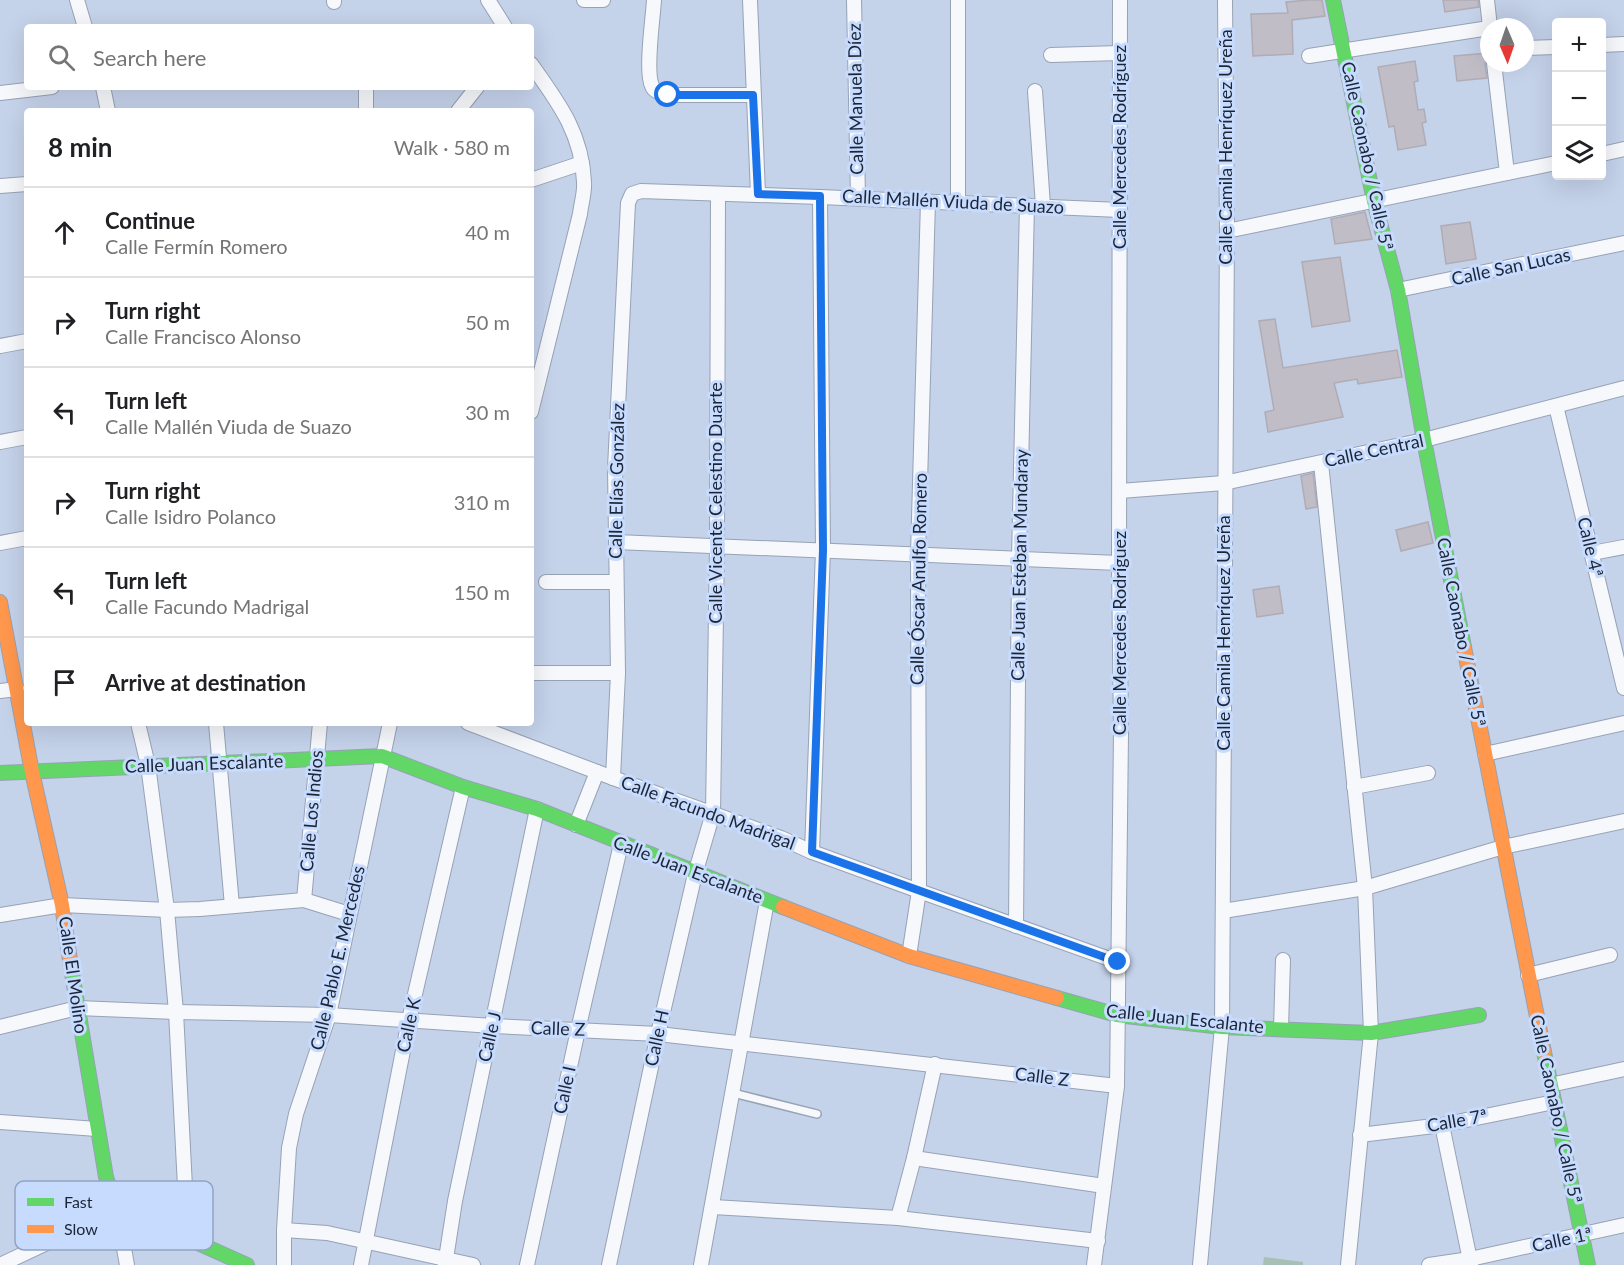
<!DOCTYPE html>
<meta charset="utf-8">
<style>
:root{--surface:#fff;--page:#f2f2f2;--text:#202124;--muted:#757577;--line:#e0e0e0}
body{margin:0;font-family:Lato,sans-serif;background:var(--page);color:var(--text)}
.controls{position:absolute;right:18px;top:18px;display:grid;overflow:hidden;border-radius:6px;box-shadow:0 6px 24px #0002}
.controls button{width:54px;height:54px;display:grid;place-items:center;padding:0;border:0;border-bottom:2px solid var(--line);background:var(--surface);color:var(--text);font:30px sans-serif}
.compass{position:absolute;left:1480px;top:18px;width:54px;height:54px;border-radius:50%;background:var(--surface);box-shadow:0 6px 24px #0002;rotate:178deg}
.stop{position:absolute;width:18px;height:18px;margin:-14px;border:4px solid #1a73e8;border-radius:50%;background:#fff}
.stop.end{background:#1a73e8;border-color:#fff;box-shadow:0 2px 6px #0008}
.list{margin:0;padding:0;list-style:none}
h2{display:flex;justify-content:space-between;align-items:center;height:78px;margin:0;padding:0 24px;font-size:26px}
h2 small{font-size:20px;font-weight:400;color:var(--muted)}
.list li{display:grid;grid-template-columns:39px 1fr auto;gap:18px;align-items:center;box-sizing:border-box;height:90px;padding:0 24px;border-top:2px solid var(--line)}
.list b{display:block;font-size:22px;white-space:nowrap}
.list p{margin:0;font-size:20px;white-space:nowrap;color:var(--muted)}
.list em{font-size:20px;font-style:normal;color:var(--muted)}
.icon{flex:none;width:33px;height:33px;fill:none;stroke:currentColor;stroke-width:2;stroke-linecap:round;stroke-linejoin:round}
.map{position:relative;flex:none;width:1624px;height:1265px;overflow:hidden}
.search{position:absolute;background:var(--surface);box-shadow:0 6px 24px #0002;left:24px;top:24px;width:510px;height:66px;display:flex;align-items:center;gap:15px;box-sizing:border-box;padding:0 21px;border-radius:6px;color:var(--muted);font-size:22px}
.panel{position:absolute;background:var(--surface);box-shadow:0 6px 24px #0002;left:24px;top:108px;width:510px;height:618px;border-radius:6px}
.map>svg:first-child{display:block}
.pitch{fill:#a8bfb6}
.building{fill:#c1bdc7;stroke:#afacb6;stroke-width:1.5}
.lines{fill:none;stroke-linecap:round;stroke-linejoin:round}
.lane-casing{stroke:#97a2b5;stroke-width:10}
.street-casing{stroke:#97a2b5;stroke-width:16}
.fast-casing{stroke:#97a2b5;stroke-width:16}
.slow-casing{stroke:#97a2b5;stroke-width:16}
.lane{stroke:#f6f8fc;stroke-width:7}
.street{stroke:#f6f8fc;stroke-width:14}
.fast{stroke:#63d668;stroke-width:14}
.slow{stroke:#ff974d;stroke-width:14}
.route{stroke:#1a73e8;stroke-width:8}
.labels{text-anchor:middle;stroke-width:6;stroke-linejoin:round;paint-order:stroke}
.street-label{font-size:18px;fill:#1c2535;stroke:#c6dbfe}
.key{fill:#c6dbfe;stroke:#93a4c2;stroke-width:1.5}
.key-label{font-size:16px;fill:#1c2535}
</style>
<div class="map">
<svg width="1624" height="1265" viewBox="0 0 1624 1265">
<rect width="100%" height="100%" fill="#c4d2ea"/>
<path class="pitch" d="M1264 1257 1303 1262V1265H1263Z"/>
<g class="building">
<path d="M1309 0H1322L1325 16 1292 20 1293 54 1253 56 1251 14 1288 13 1286 2Z"/>
<path d="M1443 0H1478L1479 7 1445 12Z"/>
<path d="M1488 53 1485 63 1487 78 1457 81 1454 56Z"/>
<path d="M1415 61 1418 81 1414 82 1418 110 1424 109 1426 122 1422 123 1426 145 1398 150 1394 126 1389 127 1378 67Z"/>
<path d="M1365 212 1372 239 1335 244 1331 219Z"/>
<path d="M1470 222 1476 259 1446 264 1441 226Z"/>
<path d="M1340 257 1350 321 1312 327 1302 262Z"/>
<path d="M1275 319 1283 368 1397 350 1402 377 1358 384 1357 379 1334 383 1343 417 1268 432 1265 412 1274 410 1259 321Z"/>
<path d="M1313 473 1317 507 1306 509 1301 476Z"/>
<path d="M1428 522 1433 543 1401 551 1396 530Z"/>
<path d="M1279 586 1283 613 1257 617 1253 590Z"/>
</g>
<g class="lines">
<defs>
<path id="lane" d="M733 1093 817 1114"/>
<g id="street">
<path d="M77 0 85 27"/>
<path d="M488 0 505 27"/>
<path d="M584 0H603"/>
<path d="M654 0C653 18 645 71 652 86 654 92 662 93 668 95H753"/>
<path d="M750 0 758 194"/>
<path d="M854 0 858 198"/>
<path d="M1487 0 1490 27"/>
<path d="M334 2V0"/>
<path d="M1602 45 1624 44"/>
<path d="M1525 48 1556 47"/>
<path d="M1051 55 1120 53"/>
<path d="M1309 56 1489 28"/>
<path d="M1494 63 1507 173"/>
<path d="M531 64C558 102 582 133 584 182 585 192 581 204 580 214L531 412"/>
<path d="M103 87 108 111"/>
<path d="M1035 91 1043 206"/>
<path d="M0 93 52 87"/>
<path d="M366 111V87"/>
<path d="M458 111 477 87"/>
<path d="M1602 154 1624 149"/>
<path d="M531 180 582 163"/>
<path d="M0 186 27 184"/>
<path d="M958 202V0"/>
<path d="M1227 231 1556 163"/>
<path d="M1398 290 1624 243"/>
<path d="M0 346 27 341"/>
<path d="M1556 406 1624 688"/>
<path d="M0 442 27 437"/>
<path d="M1321 463 1365 888 1371 1033 1348 1265"/>
<path d="M1120 491 1224 483 1424 440 1624 388"/>
<path d="M616 542 1119 563"/>
<path d="M0 543 27 538"/>
<path d="M1592 553 1624 547"/>
<path d="M546 582H616"/>
<path d="M531 673H618"/>
<path d="M0 691 17 689"/>
<path d="M138 723 148 765 167 910 176 1012 185 1187 180 1235"/>
<path d="M216 723 232 906"/>
<path d="M468 723 613 778 781 838 812 852 919 891 1118 962"/>
<path d="M1485 754 1624 723"/>
<path d="M613 778 618 673 615 468 628 203 632 194 641 191 820 197 1120 210"/>
<path d="M1354 787 1428 773"/>
<path d="M576 825 597 772"/>
<path d="M812 852 823 550 820 197"/>
<path d="M304 900 320 723"/>
<path d="M1223 911 1365 888 1503 847 1624 821"/>
<path d="M0 915 62 905 167 910 200 909 304 900 349 914"/>
<path d="M1016 926 1019 558 1027 205"/>
<path d="M909 956 919 891 918 554 928 201"/>
<path d="M1528 975 1610 955"/>
<path d="M0 1027 77 1008 176 1012 329 1015 493 1026 658 1034 1117 1086"/>
<path d="M1281 1029 1283 960"/>
<path d="M1550 1085 1624 1069"/>
<path d="M0 1122 97 1129"/>
<path d="M1442 1125 1471 1265"/>
<path d="M1360 1135 1442 1125 1554 1102"/>
<path d="M914 1158 1104 1186"/>
<path d="M713 1207 898 1218 1098 1241"/>
<path d="M898 1218 914 1158 935 1064"/>
<path d="M284 1230 327 1233 473 1265"/>
<path d="M0 1265 117 1210 127 1265"/>
<path d="M284 1265V1230L289 1148 296 1114 329 1015 390 723"/>
<path d="M361 1265 409 1020 463 787"/>
<path d="M445 1265 455 1201 537 809"/>
<path d="M527 1265 578 1030 621 844"/>
<path d="M609 1265 658 1034 695 874 713 813 717 547 718 194"/>
<path d="M701 1265 767 901"/>
<path d="M1094 1265 1117 1086 1121 733 1119 563 1120 0"/>
<path d="M1200 1265 1222 1027 1227 231 1225 0"/>
<path d="M1429 1265 1470 1259 1624 1225"/>
</g>
<g id="fast">
<path d="M1333 0 1374 201 1398 290 1424 440 1464 647"/>
<path d="M0 773 382 756 463 787 537 809 783 907"/>
<path d="M71 967 106 1177 117 1210 180 1235 247 1265"/>
<path d="M1057 998 1117 1015 1222 1027 1371 1033 1479 1015"/>
<path d="M1544 1052 1588 1265"/>
</g>
<g id="slow">
<path d="M0 602 32 772 62 905 71 967"/>
<path d="M1464 647 1544 1052"/>
<path d="M783 907 909 956 1057 998"/>
</g>
</defs>
<use href="#lane" class="lane-casing"/>
<use href="#street" class="street-casing"/>
<use href="#fast" class="fast-casing"/>
<use href="#slow" class="slow-casing"/>
<use href="#lane" class="lane"/>
<use href="#street" class="street"/>
<use href="#fast" class="fast"/>
<use href="#slow" class="slow"/>
</g>
<g class="lines">
<path class="route" d="M668 95H753L758 194 820 196 823 550 812 852 1118 962"/>
</g>
<g class="labels">
<g class="street-label">
<text transform="translate(856 99) rotate(-91)" y="6">Calle Manuela Díez</text>
<text transform="translate(1120 147) rotate(-90)" y="6">Calle Mercedes Rodríguez</text>
<text transform="translate(1226 147) rotate(-90)" y="6">Calle Camila Henríquez Ureña</text>
<text transform="translate(1367 156) rotate(78)" y="6">Calle Caonabo / Calle 5ª</text>
<text transform="translate(953 202) rotate(3)" y="6">Calle Mallén Viuda de Suazo</text>
<text transform="translate(1511 267) rotate(-12)" y="6">Calle San Lucas</text>
<text transform="translate(1374 451) rotate(-12)" y="6">Calle Central</text>
<text transform="translate(617 481) rotate(-89)" y="6">Calle Elías González</text>
<text transform="translate(716 503) rotate(-90)" y="6">Calle Vicente Celestino Duarte</text>
<text transform="translate(1590 547) rotate(77)" y="6">Calle 4ª</text>
<text transform="translate(1020 565) rotate(-89)" y="6">Calle Juan Esteban Mundaray</text>
<text transform="translate(919 579) rotate(-89)" y="6">Calle Óscar Anulfo Romero</text>
<text transform="translate(1461 632) rotate(79)" y="6">Calle Caonabo / Calle 5ª</text>
<text transform="translate(1120 633) rotate(-90)" y="6">Calle Mercedes Rodríguez</text>
<text transform="translate(1224 633) rotate(-90)" y="6">Calle Camila Henríquez Ureña</text>
<text transform="translate(204 764) rotate(-2)" y="6">Calle Juan Escalante</text>
<text transform="translate(312 811) rotate(-85)" y="6">Calle Los Indios</text>
<text transform="translate(708 813) rotate(20)" y="6">Calle Facundo Madrigal</text>
<text transform="translate(688 870) rotate(21)" y="6">Calle Juan Escalante</text>
<text transform="translate(338 958) rotate(-77)" y="6">Calle Pablo E. Mercedes</text>
<text transform="translate(73 975) rotate(82)" y="6">Calle El Molino</text>
<text transform="translate(1185 1019) rotate(6)" y="6">Calle Juan Escalante</text>
<text transform="translate(409 1025) rotate(-78)" y="6">Calle K</text>
<text transform="translate(558 1029) rotate(2)" y="6">Calle Z</text>
<text transform="translate(490 1037) rotate(-77)" y="6">Calle J</text>
<text transform="translate(657 1038) rotate(-78)" y="6">Calle H</text>
<text transform="translate(1042 1077) rotate(7)" y="6">Calle Z</text>
<text transform="translate(565 1090) rotate(-78)" y="6">Calle I</text>
<text transform="translate(1556 1109) rotate(78)" y="6">Calle Caonabo / Calle 5ª</text>
<text transform="translate(1457 1121) rotate(-10)" y="6">Calle 7ª</text>
<text transform="translate(1562 1240) rotate(-12)" y="6">Calle 1ª</text>
</g>
</g>
<rect x="15" y="1181" width="198" height="69" rx="9" class="key"/>
<rect x="27" y="1198" width="27" height="8" fill="#63d668"/>
<rect x="27" y="1225" width="27" height="8" fill="#ff974d"/>
<g class="key-label">
<text x="64" y="1208">Fast</text>
<text x="64" y="1235">Slow</text>
</g>
</svg>
<div class="controls">
<button>+</button>
<button>−</button>
<button><svg class="icon" aria-label="layers" viewBox="0 0 24 24"><path d="M12 4l9 5-9 5-9-5zM3 14l9 5 9-5"/></svg></button>
</div>
<svg class="compass" viewBox="-18 -18 36 36"><path d="M0-13l5 13h-10z" fill="#e53935"/><path d="M0 13l5-13h-10z" fill="#757577"/></svg>
<div class="stop" style="left:668px;top:95px"></div>
<div class="stop end" style="left:1118px;top:962px"></div>
<div class="search"><svg class="icon" aria-label="search" viewBox="0 0 24 24"><circle cx="10" cy="10" r="6"/><path d="M15 15l6 6"/></svg>Search here</div>
<section class="panel">
<h2>8 min<small>Walk · 580 m</small></h2>
<ul class="list">
<li><svg class="icon" aria-label="ahead" viewBox="0 0 24 24"><path d="M12 20V5M6 11l6-6 6 6"/></svg><div><b>Continue</b><p>Calle Fermín Romero</p></div><em>40 m</em></li>
<li><svg class="icon" aria-label="right" viewBox="0 0 24 24"><path d="M7 20v-9h11M14 6l5 5-5 5"/></svg><div><b>Turn right</b><p>Calle Francisco Alonso</p></div><em>50 m</em></li>
<li><svg class="icon" aria-label="left" viewBox="0 0 24 24"><path d="M17 20v-9H6M10 6l-5 5 5 5"/></svg><div><b>Turn left</b><p>Calle Mallén Viuda de Suazo</p></div><em>30 m</em></li>
<li><svg class="icon" aria-label="right" viewBox="0 0 24 24"><path d="M7 20v-9h11M14 6l5 5-5 5"/></svg><div><b>Turn right</b><p>Calle Isidro Polanco</p></div><em>310 m</em></li>
<li><svg class="icon" aria-label="left" viewBox="0 0 24 24"><path d="M17 20v-9H6M10 6l-5 5 5 5"/></svg><div><b>Turn left</b><p>Calle Facundo Madrigal</p></div><em>150 m</em></li>
<li><svg class="icon" aria-label="arrive" viewBox="0 0 24 24"><path d="M6 21V4h12l-3 4 3 4H6"/></svg><div><b>Arrive at destination</b></div></li>
</ul>
</section>
</div>
